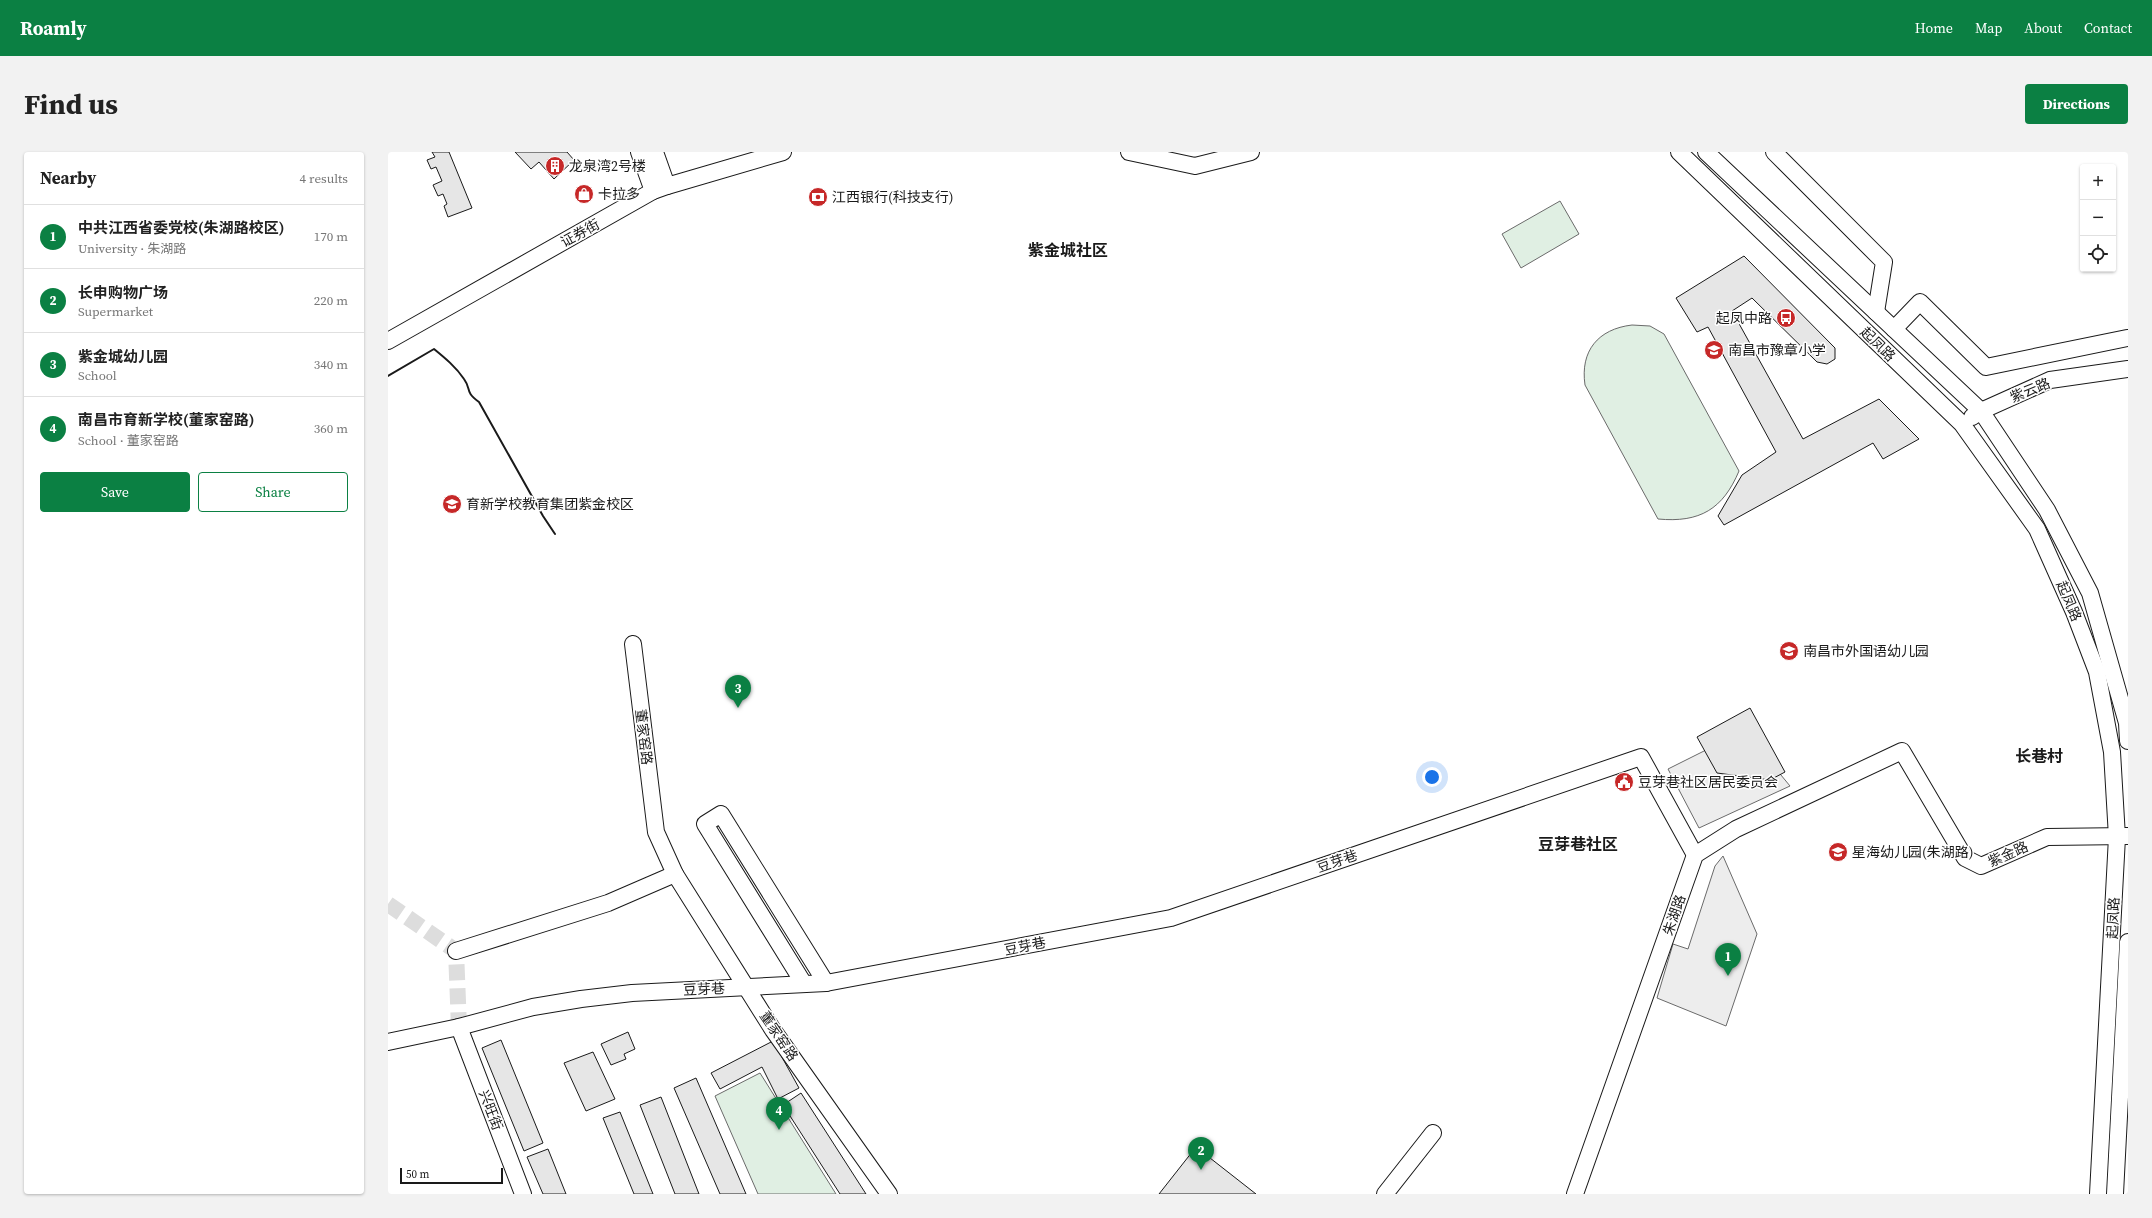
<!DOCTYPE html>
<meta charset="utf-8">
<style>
:root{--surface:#fff;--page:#f2f2f2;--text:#222;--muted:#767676;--line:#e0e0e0;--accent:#0b8043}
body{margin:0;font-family:"Source Serif 4","Noto Sans SC",serif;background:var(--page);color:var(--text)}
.controls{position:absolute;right:12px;top:12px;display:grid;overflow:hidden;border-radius:4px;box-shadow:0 1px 3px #0004}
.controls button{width:36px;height:36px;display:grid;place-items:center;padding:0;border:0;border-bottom:1px solid var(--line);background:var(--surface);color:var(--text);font:20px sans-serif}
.scale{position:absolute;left:12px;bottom:10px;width:103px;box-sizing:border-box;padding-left:4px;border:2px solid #1a1a1a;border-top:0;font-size:11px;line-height:14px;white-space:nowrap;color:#1a1a1a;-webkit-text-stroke:3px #fff;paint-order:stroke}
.you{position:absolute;left:1044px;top:625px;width:14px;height:14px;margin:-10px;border:3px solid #fff;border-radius:50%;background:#1a73e8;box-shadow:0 0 0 6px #1a73e833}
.badge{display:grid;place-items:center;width:26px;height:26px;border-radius:50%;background:var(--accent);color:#fff;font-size:13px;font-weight:700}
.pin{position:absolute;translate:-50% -33px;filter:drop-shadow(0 1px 2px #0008)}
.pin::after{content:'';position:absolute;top:21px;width:14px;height:12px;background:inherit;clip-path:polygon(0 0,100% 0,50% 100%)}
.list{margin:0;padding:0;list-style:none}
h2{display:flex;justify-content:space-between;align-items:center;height:52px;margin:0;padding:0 16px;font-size:17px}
h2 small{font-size:13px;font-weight:400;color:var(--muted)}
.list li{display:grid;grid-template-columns:26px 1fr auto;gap:12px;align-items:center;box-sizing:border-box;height:64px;padding:0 16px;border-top:1px solid var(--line)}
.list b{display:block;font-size:15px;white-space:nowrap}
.list p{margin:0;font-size:13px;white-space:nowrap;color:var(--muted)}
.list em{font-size:13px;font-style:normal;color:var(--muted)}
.actions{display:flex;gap:8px;padding:12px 16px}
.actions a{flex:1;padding:9px 0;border:1px solid var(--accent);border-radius:4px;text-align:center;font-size:14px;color:var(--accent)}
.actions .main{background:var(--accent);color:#fff}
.icon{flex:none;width:22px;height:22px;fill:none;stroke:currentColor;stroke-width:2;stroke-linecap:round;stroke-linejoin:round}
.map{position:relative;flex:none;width:1740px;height:1042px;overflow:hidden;border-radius:4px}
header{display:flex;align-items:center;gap:24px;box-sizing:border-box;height:56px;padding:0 20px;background:var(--accent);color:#fff}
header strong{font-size:19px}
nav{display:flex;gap:22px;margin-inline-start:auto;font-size:14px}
.intro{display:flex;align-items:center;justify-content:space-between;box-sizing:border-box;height:96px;padding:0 24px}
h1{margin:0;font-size:28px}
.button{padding:10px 18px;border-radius:4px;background:var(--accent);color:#fff;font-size:14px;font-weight:700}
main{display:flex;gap:24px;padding:0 24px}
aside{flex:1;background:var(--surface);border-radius:4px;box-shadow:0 1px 3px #0004}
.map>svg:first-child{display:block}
.green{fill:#e0efe3;stroke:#6a6a6a}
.parking{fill:#ededed;stroke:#6a6a6a}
.building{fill:#e6e6e6;stroke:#1a1a1a}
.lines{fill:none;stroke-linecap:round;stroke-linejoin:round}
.minor-tunnel{stroke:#ddd;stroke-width:16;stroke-dasharray:16 8;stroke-linecap:butt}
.minor-casing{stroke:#1a1a1a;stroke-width:18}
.minor{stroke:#fff;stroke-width:16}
.wall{stroke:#1a1a1a;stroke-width:2}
.labels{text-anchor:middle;stroke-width:3;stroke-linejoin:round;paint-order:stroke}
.poi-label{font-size:14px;fill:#1a1a1a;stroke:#fff;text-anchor:start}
.street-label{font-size:14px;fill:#1a1a1a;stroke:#fff}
.quarter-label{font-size:16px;font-weight:bold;fill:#1a1a1a;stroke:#fff}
</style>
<header>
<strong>Roamly</strong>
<nav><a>Home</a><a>Map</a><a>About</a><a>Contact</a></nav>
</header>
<div class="intro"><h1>Find us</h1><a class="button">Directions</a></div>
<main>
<aside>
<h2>Nearby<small>4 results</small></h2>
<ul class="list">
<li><span class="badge">1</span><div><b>中共江西省委党校(朱湖路校区)</b><p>University · 朱湖路</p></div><em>170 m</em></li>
<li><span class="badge">2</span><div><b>长申购物广场</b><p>Supermarket</p></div><em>220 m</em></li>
<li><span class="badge">3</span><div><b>紫金城幼儿园</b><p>School</p></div><em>340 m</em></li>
<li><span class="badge">4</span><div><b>南昌市育新学校(董家窑路)</b><p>School · 董家窑路</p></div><em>360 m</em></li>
</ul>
<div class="actions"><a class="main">Save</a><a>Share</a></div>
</aside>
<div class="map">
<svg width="1740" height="1042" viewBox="0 0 1740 1042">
<rect width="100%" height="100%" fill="#fff"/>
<g class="green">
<path d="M1172 49 1191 82 1133 116 1114 82Z"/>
<path d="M1244 173 1262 174 1276 182 1351 319C1335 357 1312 371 1270 367L1197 233C1192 199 1210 177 1244 173Z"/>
<path d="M372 921 448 1042H370L327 944Z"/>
</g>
<g class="parking">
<path d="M1322 596 1388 617 1402 634 1311 676 1280 617Z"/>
<path d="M1335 704 1369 782 1338 874 1269 846 1285 792 1300 797 1327 714Z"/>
</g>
<g class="building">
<path d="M44 0H61L84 56 60 65 56 54 59 52 55 42 50 44 45 33 54 29 48 15 43 17 39 8 47 5Z"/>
<path d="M127 0H179L186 8 166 27 151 10 143 17Z"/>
<path d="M1356 104 1447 196V207L1439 212 1429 210 1364 146 1344 159 1415 287 1491 247 1531 287 1495 307 1485 291 1336 373 1330 364 1354 323 1388 300 1320 175 1309 180 1288 146Z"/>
<path d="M1362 556 1397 620 1382 628 1329 621 1309 585Z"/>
<path d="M240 880 247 897 236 902 238 907 223 913 213 892Z"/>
<path d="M113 888 155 991 136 999 94 896Z"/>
<path d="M385 889 411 936 390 947 374 915 332 937 323 921Z"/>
<path d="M205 900 227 947 198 959 176 911Z"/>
<path d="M308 926 358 1042H332L286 936Z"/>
<path d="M413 941 478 1042H452L395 953Z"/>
<path d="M273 945 311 1042H287L252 953Z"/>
<path d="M232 960 265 1042H246L215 966Z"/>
<path d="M808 995 868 1042H771Z"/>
<path d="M160 997 178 1042H155L139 1005Z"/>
</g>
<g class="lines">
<path class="minor-tunnel" d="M0 752 68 799 71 875"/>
<defs>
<g id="minor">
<path d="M251 0 265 39"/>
<path d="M267 0 279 34"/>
<path d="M741 0 807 14 863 0"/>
<path d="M1291 0 1574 272 1649 377 1686 460 1709 520 1724 600 1729 685 1710 1042"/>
<path d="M1318 0 1593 259 1659 358 1702 441 1739 571 1740 589"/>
<path d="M1386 0 1496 110 1488 160"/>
<path d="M1506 177 1532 150 1598 215 1739 186"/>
<path d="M0 189 265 39 279 34 395 0"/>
<path d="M1584 265 1593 259 1662 228 1740 217"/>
<path d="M287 722 385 878 501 1042"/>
<path d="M68 799 220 751 287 722 268 680 245 492"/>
<path d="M416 832 317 672 333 662 438 831"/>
<path d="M71 875 135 1042"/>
<path d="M0 890 71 875 145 855 193 847 244 841 438 831 783 766 1253 605 1307 703"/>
<path d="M997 1042 1045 981"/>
<path d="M1187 1042 1307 703 1348 677 1514 599 1577 706 1593 714 1659 685 1740 684"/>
<path d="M1727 1042 1740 790"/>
</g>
</defs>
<use href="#minor" class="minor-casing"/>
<use href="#minor" class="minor"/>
<path class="wall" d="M0 224 46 197C57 206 68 215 76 227 84 238 76 239 91 250L155 364 167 382"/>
</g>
<defs>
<symbol id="building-disc" viewBox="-11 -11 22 22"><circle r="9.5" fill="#c62828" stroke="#fff"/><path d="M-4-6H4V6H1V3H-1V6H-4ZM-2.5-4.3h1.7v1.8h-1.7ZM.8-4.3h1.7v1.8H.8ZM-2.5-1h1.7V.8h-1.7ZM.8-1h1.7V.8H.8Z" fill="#fff"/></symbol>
<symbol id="shop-disc" viewBox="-11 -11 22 22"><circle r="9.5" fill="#c62828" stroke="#fff"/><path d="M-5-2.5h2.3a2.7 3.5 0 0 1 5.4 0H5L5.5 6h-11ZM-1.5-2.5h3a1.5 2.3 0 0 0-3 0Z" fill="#fff"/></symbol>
<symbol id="bank-disc" viewBox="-11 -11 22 22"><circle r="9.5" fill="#c62828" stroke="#fff"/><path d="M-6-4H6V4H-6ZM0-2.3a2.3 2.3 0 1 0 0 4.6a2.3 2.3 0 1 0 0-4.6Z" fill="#fff"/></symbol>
<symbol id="bus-disc" viewBox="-11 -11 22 22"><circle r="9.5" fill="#c62828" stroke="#fff"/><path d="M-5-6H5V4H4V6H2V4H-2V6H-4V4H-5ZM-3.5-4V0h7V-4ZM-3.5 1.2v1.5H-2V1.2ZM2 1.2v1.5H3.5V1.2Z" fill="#fff"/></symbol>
<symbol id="school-disc" viewBox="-11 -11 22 22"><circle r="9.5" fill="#c62828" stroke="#fff"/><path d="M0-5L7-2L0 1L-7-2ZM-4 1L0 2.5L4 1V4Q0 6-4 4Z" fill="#fff"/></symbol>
<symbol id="civic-disc" viewBox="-11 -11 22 22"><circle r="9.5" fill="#c62828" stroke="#fff"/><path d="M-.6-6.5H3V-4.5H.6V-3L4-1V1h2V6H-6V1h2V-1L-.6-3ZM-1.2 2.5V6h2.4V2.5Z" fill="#fff"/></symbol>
</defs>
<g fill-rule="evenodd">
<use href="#building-disc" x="156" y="3" width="22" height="22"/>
<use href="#shop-disc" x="185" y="31" width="22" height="22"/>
<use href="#bank-disc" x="419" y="34" width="22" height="22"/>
<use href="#bus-disc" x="1387" y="155" width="22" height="22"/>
<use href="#school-disc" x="1315" y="187" width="22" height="22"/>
<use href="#school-disc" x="53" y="341" width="22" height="22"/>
<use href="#school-disc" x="1390" y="488" width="22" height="22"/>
<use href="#civic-disc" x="1225" y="619" width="22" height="22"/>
<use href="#school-disc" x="1439" y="689" width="22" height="22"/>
</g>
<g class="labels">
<g class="poi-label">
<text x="181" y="19">龙泉湾2号楼</text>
<text x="210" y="47">卡拉多</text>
<text x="444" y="50">江西银行(科技支行)</text>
<text x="1384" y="171" text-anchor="end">起凤中路</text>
<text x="1340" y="203">南昌市豫章小学</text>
<text x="78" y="357">育新学校教育集团紫金校区</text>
<text x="1415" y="504">南昌市外国语幼儿园</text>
<text x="1250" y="635">豆芽巷社区居民委员会</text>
<text x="1464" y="705">星海幼儿园(朱湖路)</text>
</g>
<g class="street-label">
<text transform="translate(192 81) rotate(-29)" y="5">证券街</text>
<text transform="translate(1490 192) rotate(44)" y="5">起凤路</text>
<text transform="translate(1642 238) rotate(-22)" y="5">紫云路</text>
<text transform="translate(1681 449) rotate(67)" y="5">起凤路</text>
<text transform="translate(256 585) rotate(83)" y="5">董家窑路</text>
<text transform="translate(1620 702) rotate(-24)" y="5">紫金路</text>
<text transform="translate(949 709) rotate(-19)" y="5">豆芽巷</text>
<text transform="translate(1286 763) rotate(-71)" y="5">朱湖路</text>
<text transform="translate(1725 766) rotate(-87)" y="5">起凤路</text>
<text transform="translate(637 794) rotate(-11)" y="5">豆芽巷</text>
<text transform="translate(316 837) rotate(-3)" y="5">豆芽巷</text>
<text transform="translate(391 884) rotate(56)" y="5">董家窑路</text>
<text transform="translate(103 958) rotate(69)" y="5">兴旺街</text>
</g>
<g class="quarter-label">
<text x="680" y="104">紫金城社区</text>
<text x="1651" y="610">长巷村</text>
<text x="1190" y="698">豆芽巷社区</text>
</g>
</g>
</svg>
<div class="controls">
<button>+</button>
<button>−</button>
<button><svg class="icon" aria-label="locate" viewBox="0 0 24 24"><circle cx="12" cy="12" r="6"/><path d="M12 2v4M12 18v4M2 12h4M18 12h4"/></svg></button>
</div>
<div class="scale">50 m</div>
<div class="you"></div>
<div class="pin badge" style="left:1340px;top:824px">1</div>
<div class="pin badge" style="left:813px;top:1018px">2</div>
<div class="pin badge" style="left:350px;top:556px">3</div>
<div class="pin badge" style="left:391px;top:978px">4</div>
</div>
</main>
